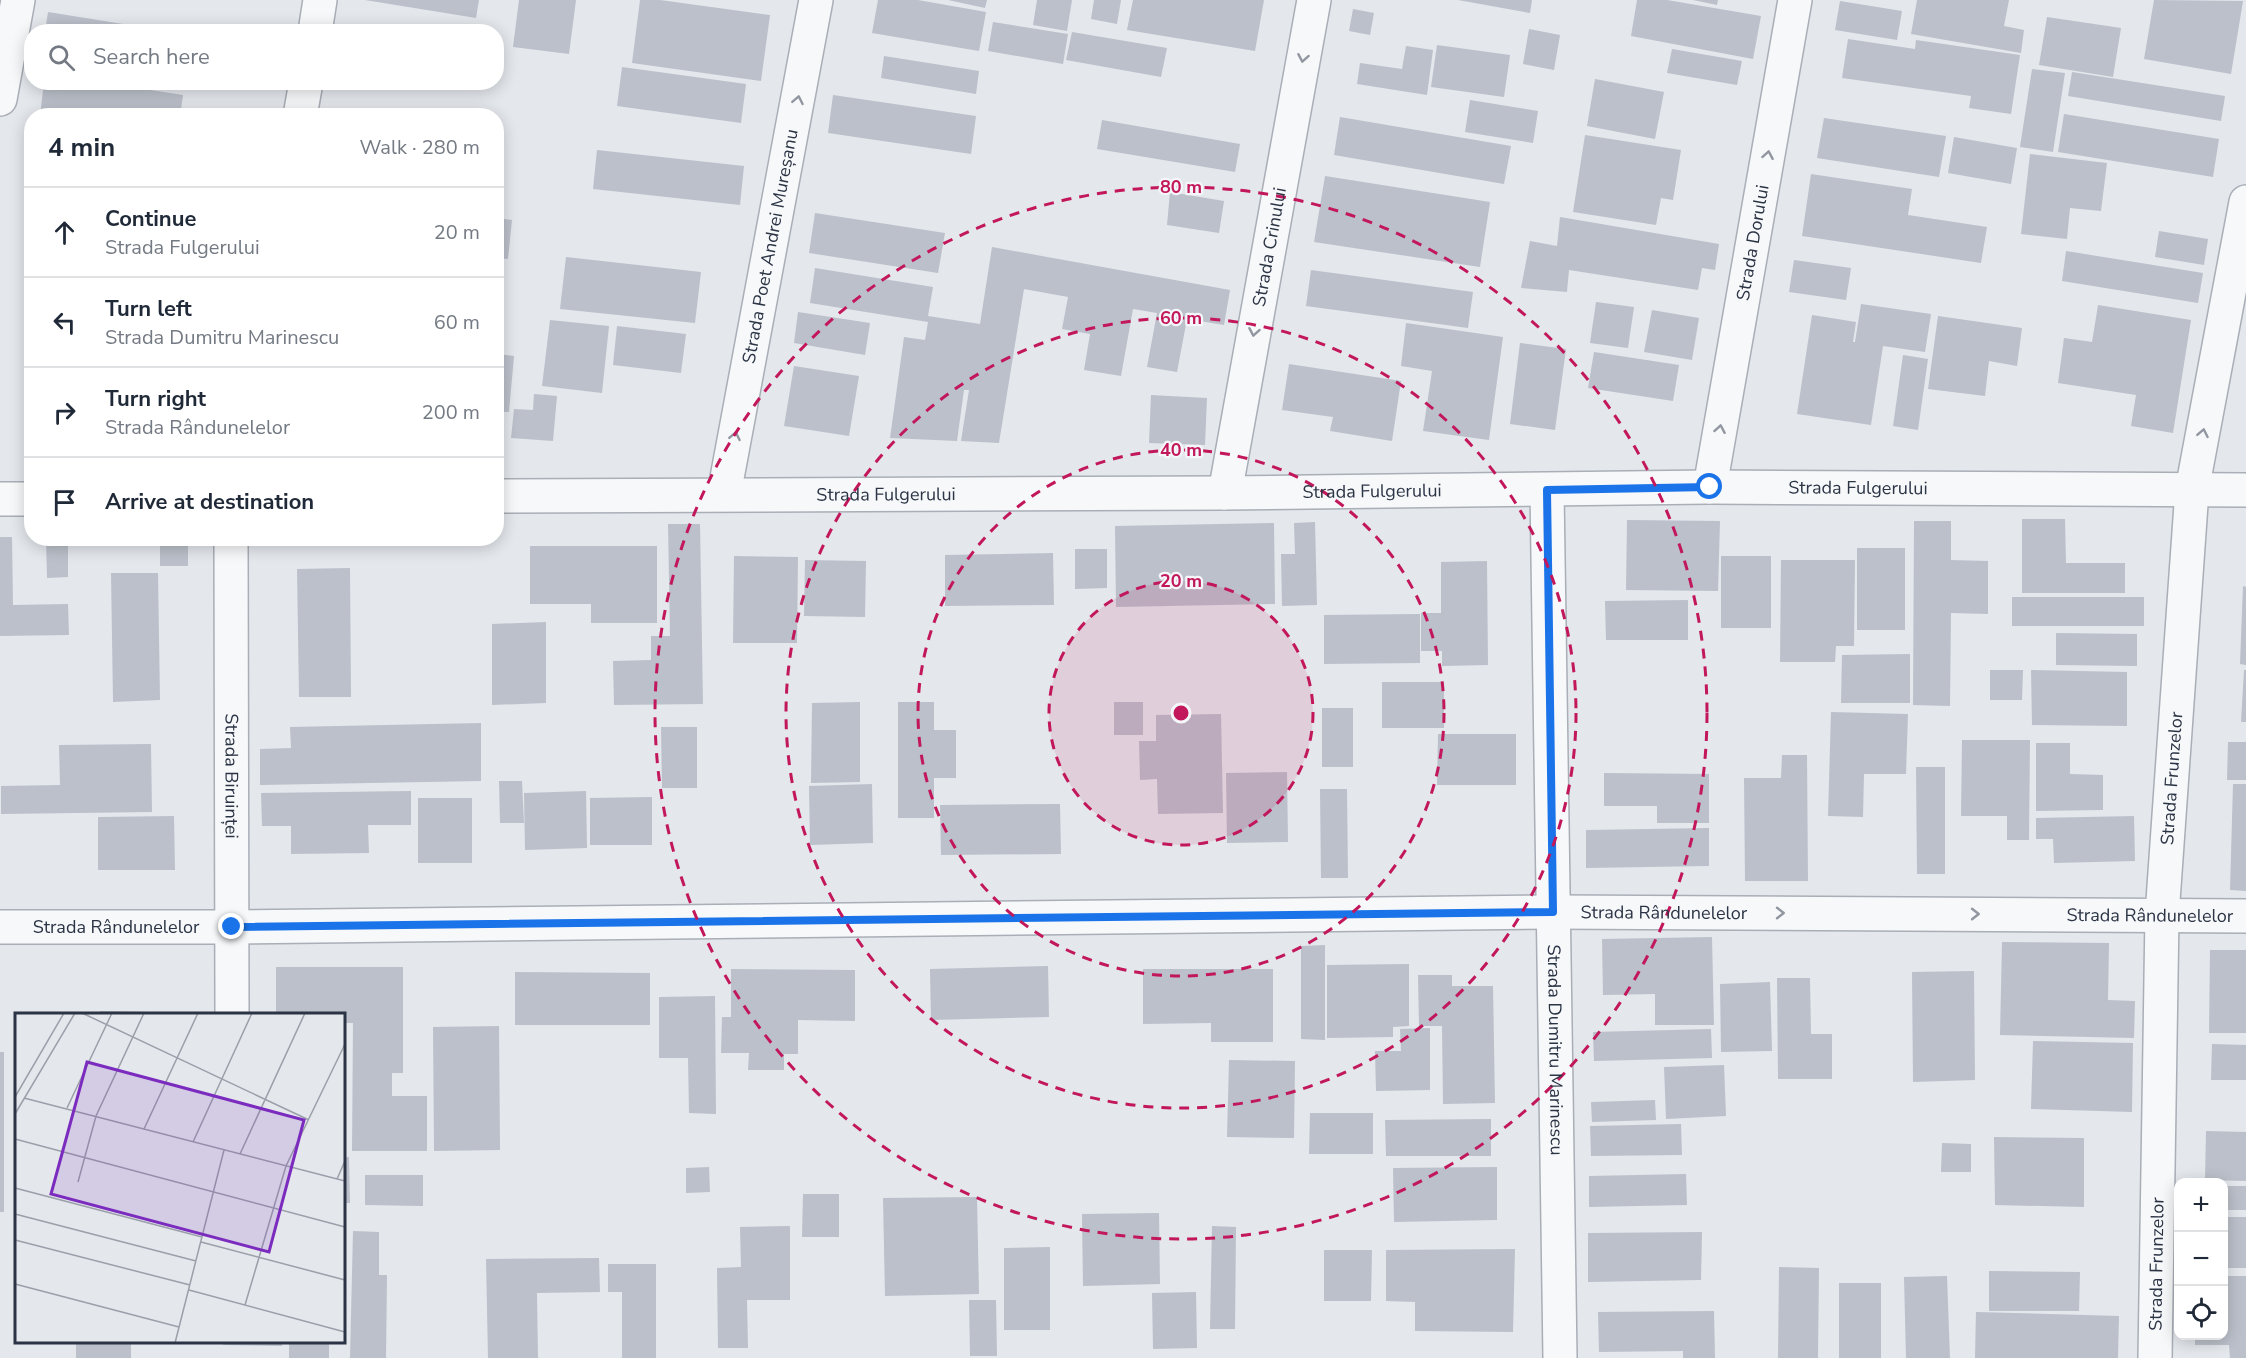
<!DOCTYPE html>
<meta charset="utf-8">
<style>
:root{--surface:#fff;--page:#f6f6f7;--text:#1f2937;--muted:#747a83;--line:#e0e1e3}
body{margin:0;font-family:"Nunito Sans",sans-serif;background:var(--page);color:var(--text)}
.controls{position:absolute;right:18px;bottom:18px;display:grid;overflow:hidden;border-radius:12px;box-shadow:0 3px 15px #0003}
.controls button{width:54px;height:54px;display:grid;place-items:center;padding:0;border:0;border-bottom:2px solid var(--line);background:var(--surface);color:var(--text);font:30px sans-serif}
.stop{position:absolute;width:18px;height:18px;margin:-14px;border:4px solid #1a73e8;border-radius:50%;background:#fff}
.stop.end{background:#1a73e8;border-color:#fff;box-shadow:0 2px 6px #0008}
.list{margin:0;padding:0;list-style:none}
h2{display:flex;justify-content:space-between;align-items:center;height:78px;margin:0;padding:0 24px;font-size:26px}
h2 small{font-size:20px;font-weight:400;color:var(--muted)}
.list li{display:grid;grid-template-columns:39px 1fr auto;gap:18px;align-items:center;box-sizing:border-box;height:90px;padding:0 24px;border-top:2px solid var(--line)}
.list b{display:block;font-size:22px;white-space:nowrap}
.list p{margin:0;font-size:20px;white-space:nowrap;color:var(--muted)}
.list em{font-size:20px;font-style:normal;color:var(--muted)}
.icon{flex:none;width:33px;height:33px;fill:none;stroke:currentColor;stroke-width:2;stroke-linecap:round;stroke-linejoin:round}
.map{position:relative;flex:none;width:2246px;height:1358px;overflow:hidden}
.search{position:absolute;background:var(--surface);box-shadow:0 3px 15px #0003;left:24px;top:24px;width:480px;height:66px;display:flex;align-items:center;gap:15px;box-sizing:border-box;padding:0 21px;border-radius:24px;color:var(--muted);font-size:22px}
.panel{position:absolute;background:var(--surface);box-shadow:0 3px 15px #0003;left:24px;top:108px;width:480px;height:438px;border-radius:24px}
.map>svg:first-child{display:block}
.building{fill:#bbc0ca}
.lines{fill:none;stroke-linecap:round;stroke-linejoin:round}
.minor-casing{stroke:#a9aeb7;stroke-width:36}
.tertiary-casing{stroke:#a9aeb7;stroke-width:36}
.minor{stroke:#f7f8fa;stroke-width:33}
.tertiary{stroke:#f7f8fa;stroke-width:33}
.oneway{stroke:#9196a0}
.route{stroke:#1a73e8;stroke-width:8}
.ring{fill:none;stroke:#c2185b;stroke-width:3;stroke-dasharray:10 8}
.labels{text-anchor:middle;stroke-width:4.5;stroke-linejoin:round;paint-order:stroke}
.street-label{font-size:18px;fill:#2b3445;stroke:#f4f6f9}
.inset-road{fill:none;stroke:#9a9fa9;stroke-width:1.5}
.view{fill:#7b2cbf;fill-opacity:0.15;stroke:#7b2cbf;stroke-width:3}
.inset-edge{fill:none;stroke:#2b3445;stroke-width:3}
.centre{fill:#c2185b;stroke:#f4f6f9;stroke-width:3}
.ring-label{font-size:18px;text-anchor:middle;font-weight:bold;fill:#c2185b;stroke:#f4f6f9;stroke-width:4.5;stroke-linejoin:round;paint-order:stroke}
</style>
<div class="map">
<svg width="2246" height="1358" viewBox="0 0 2246 1358">
<rect width="100%" height="100%" fill="#e4e7ec"/>
<g class="building">
<path d="M365 0H479L476 18Z"/>
<path d="M519 0H576L569 54 513 47Z"/>
<path d="M640 0H660L770 15 761 81 632 63Z"/>
<path d="M878 0H918L986 12 979 51 872 33Z"/>
<path d="M948 0H987L985 8Z"/>
<path d="M1037 0H1072L1067 31 1033 25Z"/>
<path d="M1094 0H1121L1117 24 1091 19Z"/>
<path d="M1133 0H1264L1255 51 1127 30Z"/>
<path d="M1458 0H1532L1530 13Z"/>
<path d="M1637 0H1667L1761 16 1753 59 1631 36Z"/>
<path d="M1693 0H1718L1717 5Z"/>
<path d="M1917 0H2009L2004 26 2024 30 2021 53 1911 34Z"/>
<path d="M2154 0 2243 1 2231 74 2144 59Z"/>
<path d="M1840 1 1902 11 1897 40 1835 30Z"/>
<path d="M1353 9 1374 13 1370 35 1349 31Z"/>
<path d="M48 12 148 28V32H45Z"/>
<path d="M2047 17 2121 28 2113 77 2039 65Z"/>
<path d="M993 22 1068 34 1063 64 988 51Z"/>
<path d="M359 27 382 30V32H359Z"/>
<path d="M1529 29 1560 35 1554 70 1523 64Z"/>
<path d="M1072 32 1167 48 1161 77 1066 60Z"/>
<path d="M1848 39 1915 49 1916 40 2020 55 2011 114 1969 108 1971 96 1842 78Z"/>
<path d="M1437 45 1510 55 1504 97 1431 87Z"/>
<path d="M1406 46 1433 50 1427 95 1357 84 1360 63 1402 69Z"/>
<path d="M1672 49 1742 61 1737 85 1667 73Z"/>
<path d="M884 56 979 71 976 94 881 78Z"/>
<path d="M622 67 746 84 741 123 617 106Z"/>
<path d="M2032 69 2065 73 2053 152 2020 147Z"/>
<path d="M2072 72 2225 96 2221 121 2068 96Z"/>
<path d="M1595 79 1664 92 1655 139 1587 126Z"/>
<path d="M44 82H98L183 95 180 116H40Z"/>
<path d="M833 95 976 116 971 154 828 133Z"/>
<path d="M1470 100 1538 111 1533 143 1465 132Z"/>
<path d="M2064 114 2219 139 2213 177 2058 152Z"/>
<path d="M1340 117 1511 146 1504 184 1334 155Z"/>
<path d="M1824 118 1946 136 1939 177 1817 158Z"/>
<path d="M1102 120 1240 144 1235 172 1097 149Z"/>
<path d="M496 130H502L498 162H496Z"/>
<path d="M1585 135 1681 150 1673 200 1661 198 1656 225 1573 212Z"/>
<path d="M1954 137 2017 148 2011 184 1948 173Z"/>
<path d="M597 150 744 166 740 205 593 189Z"/>
<path d="M2030 154 2107 163 2101 211 2070 208 2067 239 2021 234Z"/>
<path d="M1811 174 1912 189 1908 215 1987 227 1981 263 1802 236Z"/>
<path d="M1325 176 1490 202 1480 267 1314 242Z"/>
<path d="M1170 192 1224 201 1219 233 1167 225Z"/>
<path d="M815 213 945 233 938 273 809 253Z"/>
<path d="M1560 217 1719 244 1715 270 1702 268 1698 290 1569 270 1567 292 1521 288 1530 241 1557 246Z"/>
<path d="M496 218 512 220 508 259 496 258Z"/>
<path d="M2159 231 2208 239 2204 265 2155 257Z"/>
<path d="M992 247 1230 290 1224 325 1187 319 1177 372 1147 367 1157 313 1133 309 1121 376 1084 370 1090 334 1062 329 1068 297 1024 289 999 443 961 441 969 390H964L957 441 890 438 904 337 925 340 928 322 810 303 815 268 933 287 928 316 980 324Z"/>
<path d="M2066 251 2203 273 2198 303 2062 281Z"/>
<path d="M566 257 701 272 695 323 560 309Z"/>
<path d="M1794 260 1851 268 1846 300 1789 292Z"/>
<path d="M1311 270 1473 292 1468 328 1306 306Z"/>
<path d="M1596 302 1634 307 1628 348 1590 343Z"/>
<path d="M1861 304 1931 314 1925 352 1883 346 1871 425 1797 414 1812 315 1856 322 1853 342H1855Z"/>
<path d="M2098 305 2191 320 2173 433 2131 426 2136 395 2058 383 2064 338 2092 342Z"/>
<path d="M1652 310 1699 318 1692 360 1644 352Z"/>
<path d="M798 312 870 323 865 355 794 343Z"/>
<path d="M1938 316 2022 328 2017 366 1989 361 1985 396 1928 389Z"/>
<path d="M550 320 609 326 602 393 542 386Z"/>
<path d="M1406 323 1503 337 1489 440 1423 431 1432 371 1401 366Z"/>
<path d="M617 326 686 334 681 373 613 365Z"/>
<path d="M1520 343 1566 349 1555 430 1510 424Z"/>
<path d="M1594 352 1679 365 1673 401 1588 388Z"/>
<path d="M496 354 514 356 509 412H501L498 438H496Z"/>
<path d="M1903 355 1928 359 1918 430 1893 426Z"/>
<path d="M1289 364 1401 381 1392 441 1330 431 1333 417 1282 410Z"/>
<path d="M794 366 859 376 849 436 784 426Z"/>
<path d="M534 394 557 396 553 441 511 438 514 409 533 410Z"/>
<path d="M1151 395 1207 398 1205 445 1149 443Z"/>
<path d="M2022 519H2065L2066 563H2125V593H2022Z"/>
<path d="M1627 520 1720 521 1718 591 1626 590Z"/>
<path d="M1914 521H1951V560L1988 561V614L1951 613 1950 706 1913 705Z"/>
<path d="M1315 522 1317 605 1282 606 1281 554H1295L1294 523Z"/>
<path d="M1274 523 1275 604 1116 607 1115 526Z"/>
<path d="M668 524H700L703 704 614 705 613 661 651 660V636H670Z"/>
<path d="M0 537H12L13 605 68 604 69 635 0 636Z"/>
<path d="M46 538H68V577L47 578Z"/>
<rect x="160" y="540" width="28" height="26"/>
<path d="M530 546H657V623H591V604H530Z"/>
<rect x="1857" y="548" width="48" height="82"/>
<path d="M1075 549H1107V588L1075 589Z"/>
<path d="M1053 553 1054 605 945 606V555Z"/>
<path d="M734 556 798 557 797 643H733Z"/>
<rect x="1721" y="556" width="50" height="72"/>
<path d="M805 560 866 561 865 617 804 616Z"/>
<path d="M1781 560H1855L1854 646H1836L1835 662H1780Z"/>
<path d="M1487 561 1488 665 1442 666V651H1421V613H1441V562Z"/>
<path d="M350 568 351 697H299L297 569Z"/>
<path d="M111 573H158L160 700 113 702Z"/>
<path d="M2243 586 2246 587V665L2240 664Z"/>
<rect x="2012" y="597" width="132" height="29"/>
<path d="M1688 600V640H1606L1605 601Z"/>
<path d="M1420 614V663L1324 664V615Z"/>
<path d="M546 622V703L492 705V624Z"/>
<path d="M2056 633 2137 634V666L2056 665Z"/>
<path d="M1910 654V703H1841L1842 655Z"/>
<path d="M1990 670H2023L2022 700H1990Z"/>
<path d="M2031 670 2127 672V726L2032 725Z"/>
<path d="M2244 670H2246V722H2241Z"/>
<rect x="1382" y="682" width="62" height="46"/>
<path d="M860 702V782L811 783 812 703Z"/>
<path d="M898 702H934V730H956V778H934V818H898Z"/>
<rect x="1114" y="702" width="29" height="33"/>
<rect x="1322" y="708" width="31" height="59"/>
<path d="M1831 712 1908 714 1906 774H1864L1863 817 1828 816Z"/>
<path d="M1221 714 1223 813 1158 814 1157 779 1140 780 1139 741H1156V715Z"/>
<path d="M481 723V781L260 785V749L291 748 290 727Z"/>
<path d="M661 727H697V788H662Z"/>
<path d="M1438 734H1516V785H1437Z"/>
<path d="M1962 740H2030L2029 840H2007V816H1961Z"/>
<path d="M2228 742H2246V780H2227Z"/>
<path d="M2036 743H2070V774L2103 775V810L2036 811Z"/>
<path d="M151 744 152 812 1 814V786L60 785 59 745Z"/>
<path d="M1782 755H1807L1808 881H1745L1744 778H1781Z"/>
<path d="M1916 767H1945V874H1917Z"/>
<path d="M1287 772 1288 842 1227 843 1226 773Z"/>
<path d="M1604 773 1709 774V823H1657V806H1604Z"/>
<path d="M499 781H522L524 823H500Z"/>
<path d="M872 784 873 843 810 845 809 786Z"/>
<path d="M2233 784H2246V891L2230 890Z"/>
<path d="M1320 789H1347L1348 878H1321Z"/>
<path d="M411 791V825H368L369 853 291 854V826H262L261 793Z"/>
<path d="M586 791 587 848 525 850 524 793Z"/>
<path d="M652 797V845H590V798Z"/>
<rect x="418" y="798" width="54" height="65"/>
<path d="M1060 804 1061 854 941 855 940 805Z"/>
<path d="M174 816 175 870H98V817Z"/>
<path d="M2134 816 2135 861 2054 863 2053 839H2036V818Z"/>
<path d="M1709 828V866L1586 868V830Z"/>
<path d="M1712 937 1714 1025H1655V994L1603 995 1602 939Z"/>
<path d="M2002 942 2109 943 2108 1000 2135 1001 2134 1038 2000 1035Z"/>
<path d="M1325 945V1040L1301 1039V946Z"/>
<path d="M2210 950H2246V1033H2209Z"/>
<path d="M1409 964V1026L1393 1027V1037L1327 1038V965Z"/>
<path d="M1048 966 1049 1017 931 1020 930 969Z"/>
<path d="M276 967H403V1073H392V1096H427V1151H352L353 1023H344V1014H276Z"/>
<path d="M731 969 855 970V1021L798 1020V1054H784V1070H748L749 1053H721L722 1017H731Z"/>
<path d="M1143 969H1273V1042H1211V1023L1143 1024Z"/>
<path d="M1974 971 1975 1080 1913 1082 1912 972Z"/>
<path d="M515 972 650 973V1025H515Z"/>
<path d="M1418 975H1452V986H1493L1495 1103 1443 1104 1442 1026H1419Z"/>
<path d="M1777 978H1810L1811 1034H1832V1079H1778Z"/>
<path d="M1770 982 1772 1051 1721 1052 1720 984Z"/>
<path d="M715 996 716 1114 689 1113 688 1058H659V997Z"/>
<path d="M100 1011 154 1012V1014H100Z"/>
<path d="M499 1026 500 1150 434 1151 433 1027Z"/>
<path d="M1430 1028V1090L1376 1091 1375 1051H1401L1400 1029Z"/>
<path d="M1711 1029 1712 1058 1594 1061 1593 1032Z"/>
<path d="M2033 1041 2133 1043 2132 1112 2031 1109Z"/>
<path d="M2212 1044 2246 1045V1080H2211Z"/>
<rect x="0" y="1052" width="4" height="160"/>
<path d="M1229 1060 1295 1061 1294 1138 1227 1137Z"/>
<path d="M1724 1065 1726 1116 1666 1119 1664 1067Z"/>
<path d="M1655 1100 1656 1120 1592 1122 1591 1102Z"/>
<path d="M1310 1113H1373V1154H1309Z"/>
<path d="M1491 1119V1156H1386L1385 1120Z"/>
<path d="M1681 1124 1682 1155 1591 1156 1590 1126Z"/>
<path d="M2206 1131 2246 1132V1181L2205 1180Z"/>
<path d="M1994 1137 2084 1138V1207L1995 1205Z"/>
<path d="M1942 1143 1971 1144V1172H1941Z"/>
<path d="M344 1157H349L350 1203H344Z"/>
<path d="M709 1167 710 1192 686 1193V1168Z"/>
<path d="M1497 1167V1220L1394 1222 1393 1168Z"/>
<path d="M1686 1174 1687 1205 1589 1207V1176Z"/>
<path d="M365 1175H423V1206L365 1205Z"/>
<rect x="2224" y="1186" width="22" height="24"/>
<path d="M803 1194H839V1237H802Z"/>
<path d="M977 1197 979 1294 885 1296 883 1198Z"/>
<path d="M1159 1213 1160 1284 1083 1286 1082 1214Z"/>
<path d="M2227 1217H2246V1268H2226Z"/>
<path d="M790 1226V1300H747L748 1348H718L717 1268 741 1267 740 1227Z"/>
<path d="M1212 1226 1236 1227 1235 1329H1210Z"/>
<path d="M353 1231 379 1232V1275H387L386 1358H350Z"/>
<path d="M1702 1232 1701 1280 1588 1282V1233Z"/>
<path d="M1050 1247V1330H1004V1248Z"/>
<path d="M1515 1249 1513 1332 1415 1331V1302L1386 1301V1250Z"/>
<path d="M1324 1250H1372L1371 1301H1324Z"/>
<path d="M599 1258 600 1292 537 1293 538 1358H488L486 1259Z"/>
<path d="M608 1264H656V1358H622V1292H608Z"/>
<path d="M1779 1267 1819 1268 1818 1358H1778Z"/>
<path d="M1989 1271 2080 1272 2079 1311H1989Z"/>
<path d="M1947 1276 1950 1358H1906L1904 1277Z"/>
<path d="M2224 1276H2246V1358H2230L2229 1345H2195V1336H2224Z"/>
<rect x="1839" y="1283" width="42" height="75"/>
<path d="M1196 1292 1197 1348 1153 1349 1152 1293Z"/>
<path d="M969 1300H996L997 1356H970Z"/>
<path d="M1714 1311 1715 1358H1683V1351L1599 1352 1598 1312Z"/>
<path d="M1976 1312 2119 1316 2118 1358H1975Z"/>
<rect x="76" y="1342" width="55" height="16"/>
<path d="M224 1342H282V1346L223 1345Z"/>
<rect x="289" y="1342" width="40" height="16"/>
</g>
<g class="lines">
<defs>
<g id="minor">
<path d="M315 32 320 0"/>
<path d="M0 99 18 0"/>
<path d="M300 116 306 82"/>
<path id="s1" d="M1710 487 1795 0"/>
<path id="s2" d="M1225 493 1314 0"/>
<path id="s3" d="M724 494 816 0"/>
<path id="s4" d="M231 538 232 1014"/>
<path id="s5" d="M0 927H232L1553 912 2246 916"/>
</g>
<g id="tertiary">
<path id="s6" d="M1547 490 1560 1358"/>
<path id="s7" d="M496 496 1225 493 1710 487 2246 490"/>
<path d="M0 499H32"/>
<path id="s8" d="M2155 1358 2162 915 2192 490 2246 202"/>
</g>
</defs>
<use href="#minor" class="minor-casing"/>
<use href="#tertiary" class="tertiary-casing"/>
<use href="#minor" class="minor"/>
<use href="#tertiary" class="tertiary"/>
</g>
<defs><path id="oneway-chevron" d="M-2-3.5L2.5 0L-2 3.5" fill="none" stroke-width="1.6" stroke-linecap="round" stroke-linejoin="round" transform="scale(1.5)"/></defs>
<g class="oneway">
<use href="#oneway-chevron" transform="translate(1303 58) rotate(100)"/>
<use href="#oneway-chevron" transform="translate(798 100) rotate(-79)"/>
<use href="#oneway-chevron" transform="translate(1768 155) rotate(-80)"/>
<use href="#oneway-chevron" transform="translate(1254 332) rotate(100)"/>
<use href="#oneway-chevron" transform="translate(1720 429) rotate(-80)"/>
<use href="#oneway-chevron" transform="translate(2203 433) rotate(-79)"/>
<use href="#oneway-chevron" transform="translate(735 436) rotate(-79)"/>
<use href="#oneway-chevron" transform="translate(1780 913)"/>
<use href="#oneway-chevron" transform="translate(1975 914)"/>
</g>
<g class="lines">
<path class="route" d="M232 927 1553 912 1547 490 1710 487"/>
</g>
<circle cx="1181" cy="713" r="132" fill="#c2185b" fill-opacity=".12"/>
<g class="ring">
<circle cx="1181" cy="713" r="132"/>
<circle cx="1181" cy="713" r="263"/>
<circle cx="1181" cy="713" r="395"/>
<circle cx="1181" cy="713" r="526"/>
</g>
<g class="labels">
<g class="street-label">
<text dy="6" stroke="none"><textPath href="#s1" startOffset="248">Strada Dorului</textPath></text>
<text dy="6" stroke="none"><textPath href="#s2" startOffset="250">Strada Crinului</textPath></text>
<text dy="6" stroke="none"><textPath href="#s3" startOffset="252">Strada Poet Andrei Mureșanu</textPath></text>
<text dy="6" stroke="none"><textPath href="#s7" startOffset="1362">Strada Fulgerului</textPath></text>
<text dy="6" stroke="none"><textPath href="#s7" startOffset="876">Strada Fulgerului</textPath></text>
<text dy="6" stroke="none"><textPath href="#s7" startOffset="390">Strada Fulgerului</textPath></text>
<text dy="6" stroke="none"><textPath href="#s4" startOffset="238">Strada Biruinței</textPath></text>
<text dy="6" stroke="none"><textPath href="#s8" startOffset="580">Strada Frunzelor</textPath></text>
<text dy="6" stroke="none"><textPath href="#s5" startOffset="1664">Strada Rândunelelor</textPath></text>
<text dy="6" stroke="none"><textPath href="#s5" startOffset="2150">Strada Rândunelelor</textPath></text>
<text dy="6" stroke="none"><textPath href="#s5" startOffset="116">Strada Rândunelelor</textPath></text>
<text dy="6" stroke="none"><textPath href="#s6" startOffset="560">Strada Dumitru Marinescu</textPath></text>
<text dy="6" stroke="none"><textPath href="#s8" startOffset="94">Strada Frunzelor</textPath></text>
</g>
</g>
<g transform="translate(15 1013)">
<rect width="330" height="330" fill="#e4e7ec"/>
<path class="inset-road" d="M67 0 294 107M0 84 49 0M9 85 330 168M52 95 97 0M0 101 60 0M129 116 183 0M0 126 330 214M178 129 237 0M225 141 290 0M322 166 330 148M63 169 81 103 129 0M0 175 187 224M0 201 181 248M0 227 175 272M186 229 330 267M0 271 164 314M174 277 330 319M230 292 271 153 330 31M160 330 209 137"/>
<path class="view" d="M72 49 289 107 254 239 36 181Z"/>
<rect width="330" height="330" class="inset-edge"/>
</g>
<circle cx="1181" cy="713" r="9" class="centre"/>
<g class="ring-label">
<text x="1181" y="193">80 m</text>
<text x="1181" y="324">60 m</text>
<text x="1181" y="456">40 m</text>
<text x="1181" y="587">20 m</text>
</g>
</svg>
<div class="controls">
<button>+</button>
<button>−</button>
<button><svg class="icon" aria-label="locate" viewBox="0 0 24 24"><circle cx="12" cy="12" r="6"/><path d="M12 2v4M12 18v4M2 12h4M18 12h4"/></svg></button>
</div>
<div class="stop" style="left:1710px;top:487px"></div>
<div class="stop end" style="left:232px;top:927px"></div>
<div class="search"><svg class="icon" aria-label="search" viewBox="0 0 24 24"><circle cx="10" cy="10" r="6"/><path d="M15 15l6 6"/></svg>Search here</div>
<section class="panel">
<h2>4 min<small>Walk · 280 m</small></h2>
<ul class="list">
<li><svg class="icon" aria-label="ahead" viewBox="0 0 24 24"><path d="M12 20V5M6 11l6-6 6 6"/></svg><div><b>Continue</b><p>Strada Fulgerului</p></div><em>20 m</em></li>
<li><svg class="icon" aria-label="left" viewBox="0 0 24 24"><path d="M17 20v-9H6M10 6l-5 5 5 5"/></svg><div><b>Turn left</b><p>Strada Dumitru Marinescu</p></div><em>60 m</em></li>
<li><svg class="icon" aria-label="right" viewBox="0 0 24 24"><path d="M7 20v-9h11M14 6l5 5-5 5"/></svg><div><b>Turn right</b><p>Strada Rândunelelor</p></div><em>200 m</em></li>
<li><svg class="icon" aria-label="arrive" viewBox="0 0 24 24"><path d="M6 21V4h12l-3 4 3 4H6"/></svg><div><b>Arrive at destination</b></div></li>
</ul>
</section>
</div>
